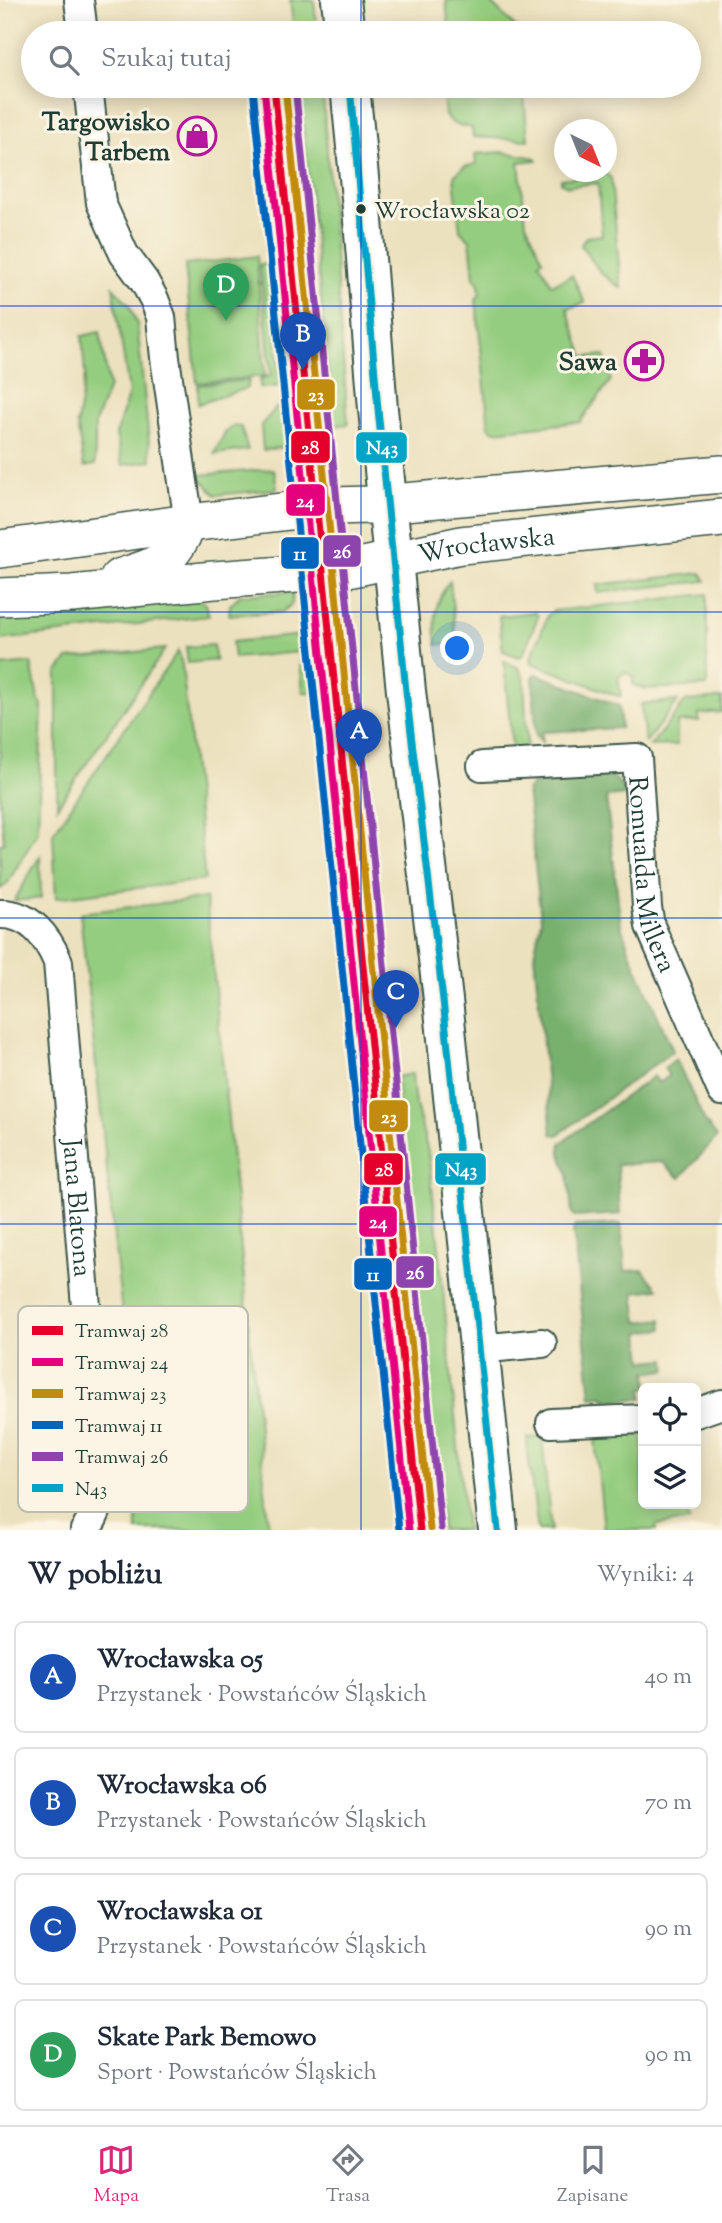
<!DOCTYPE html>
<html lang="pl">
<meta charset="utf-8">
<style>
:root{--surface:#fff;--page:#f2f2f3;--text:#1f2937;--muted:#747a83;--line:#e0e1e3;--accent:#db2777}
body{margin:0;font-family:"Sorts Mill Goudy",serif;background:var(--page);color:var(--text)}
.controls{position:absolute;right:21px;bottom:21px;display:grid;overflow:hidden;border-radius:10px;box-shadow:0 4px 18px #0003}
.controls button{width:63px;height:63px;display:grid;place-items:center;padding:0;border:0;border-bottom:2px solid var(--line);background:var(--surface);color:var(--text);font:35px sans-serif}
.compass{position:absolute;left:554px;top:119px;width:63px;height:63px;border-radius:50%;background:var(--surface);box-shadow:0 4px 18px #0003;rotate:137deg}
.you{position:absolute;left:458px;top:649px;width:24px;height:24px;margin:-18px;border:5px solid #fff;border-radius:50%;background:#1a73e8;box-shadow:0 0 0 10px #1a73e833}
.badge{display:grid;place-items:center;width:46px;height:46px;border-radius:50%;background:var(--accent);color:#fff;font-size:23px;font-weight:700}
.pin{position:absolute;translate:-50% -58px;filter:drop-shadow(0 2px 4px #0008)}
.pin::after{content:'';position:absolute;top:37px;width:24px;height:21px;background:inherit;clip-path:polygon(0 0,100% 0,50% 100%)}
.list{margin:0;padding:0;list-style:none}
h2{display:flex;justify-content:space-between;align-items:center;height:91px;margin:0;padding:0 28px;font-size:30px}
h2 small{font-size:23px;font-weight:400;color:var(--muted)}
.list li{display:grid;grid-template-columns:46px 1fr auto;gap:21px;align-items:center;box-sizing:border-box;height:112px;margin:0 14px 14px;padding:0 14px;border:2px solid var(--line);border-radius:10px}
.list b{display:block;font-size:26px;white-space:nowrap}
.list p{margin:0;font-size:23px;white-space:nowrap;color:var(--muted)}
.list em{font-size:23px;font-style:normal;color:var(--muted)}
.icon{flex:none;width:38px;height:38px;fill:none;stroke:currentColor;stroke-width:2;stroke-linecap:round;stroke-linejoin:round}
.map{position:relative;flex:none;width:722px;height:1530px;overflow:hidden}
.search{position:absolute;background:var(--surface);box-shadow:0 4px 18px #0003;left:21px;right:21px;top:21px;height:77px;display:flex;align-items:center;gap:18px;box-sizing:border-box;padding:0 24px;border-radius:38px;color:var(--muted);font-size:26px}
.sheet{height:595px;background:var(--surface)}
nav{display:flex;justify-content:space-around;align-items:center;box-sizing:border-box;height:98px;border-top:2px solid var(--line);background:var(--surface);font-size:19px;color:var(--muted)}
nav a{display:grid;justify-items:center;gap:4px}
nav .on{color:var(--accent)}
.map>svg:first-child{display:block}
.green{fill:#95cd80;stroke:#5a855a;stroke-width:2}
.forest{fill:#78b06e;stroke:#4c7651;stroke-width:2}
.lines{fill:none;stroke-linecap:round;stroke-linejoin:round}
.minor-casing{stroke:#3e5649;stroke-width:32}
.tertiary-casing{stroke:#3e5649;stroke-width:40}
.secondary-casing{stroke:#3e5649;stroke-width:42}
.minor{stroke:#fff;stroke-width:28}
.tertiary{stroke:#fff;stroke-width:37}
.secondary{stroke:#fff;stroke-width:38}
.bus-1-casing{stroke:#fcf5e5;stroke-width:12}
.bus-1{stroke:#02a4c6;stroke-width:7}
.tram-1-casing{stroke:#fcf5e5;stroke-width:12}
.tram-2-casing{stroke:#fcf5e5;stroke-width:12}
.tram-3-casing{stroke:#fcf5e5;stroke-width:12}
.tram-4-casing{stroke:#fcf5e5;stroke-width:12}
.tram-5-casing{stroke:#fcf5e5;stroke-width:12}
.tram-1{stroke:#e4002b;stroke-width:7}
.tram-2{stroke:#e5007d;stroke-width:7}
.tram-3{stroke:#c18c0d;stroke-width:7}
.tram-4{stroke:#0065bd;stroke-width:7}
.tram-5{stroke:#8e44ad;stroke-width:7}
.grid{fill:none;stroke:#1d4ed8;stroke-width:2;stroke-opacity:0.55}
.bus-dot{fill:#1f3d34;stroke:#fcf5e5;stroke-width:2.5}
.labels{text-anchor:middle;stroke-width:6;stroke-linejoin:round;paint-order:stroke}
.bus-label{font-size:24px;fill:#1f3d34;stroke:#fcf5e5;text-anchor:start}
.poi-label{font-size:26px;font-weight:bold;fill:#1f3d34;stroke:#fcf5e5;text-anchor:end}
.street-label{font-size:26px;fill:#1f3d34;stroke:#fcf5e5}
.key{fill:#fcf5e5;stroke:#babeb0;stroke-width:2}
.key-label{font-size:19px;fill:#1f3d34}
.line-badge{stroke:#fcf5e5;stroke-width:2.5}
.badge-label{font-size:19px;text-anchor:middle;font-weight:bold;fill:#fff}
</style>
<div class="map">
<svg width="722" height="1530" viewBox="0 0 722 1530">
<rect width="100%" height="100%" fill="#fcf5e5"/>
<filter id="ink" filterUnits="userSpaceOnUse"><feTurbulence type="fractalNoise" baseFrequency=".0143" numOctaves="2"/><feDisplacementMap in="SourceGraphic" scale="14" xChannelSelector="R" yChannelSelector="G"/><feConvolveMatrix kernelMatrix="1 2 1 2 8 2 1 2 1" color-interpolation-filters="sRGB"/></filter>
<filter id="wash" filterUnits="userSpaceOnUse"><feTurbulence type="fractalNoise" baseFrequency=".00686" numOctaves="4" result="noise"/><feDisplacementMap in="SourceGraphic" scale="28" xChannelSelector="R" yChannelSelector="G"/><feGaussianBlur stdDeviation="1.57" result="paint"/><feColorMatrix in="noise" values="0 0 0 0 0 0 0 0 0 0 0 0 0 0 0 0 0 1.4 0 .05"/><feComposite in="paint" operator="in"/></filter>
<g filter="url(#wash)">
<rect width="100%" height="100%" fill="#ece1be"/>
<g class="green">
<path d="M290 0H314L317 33H294Z"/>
<path d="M446 0H488L517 29 518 33H449Z"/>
<path d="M299 86H322L348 424 334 426Z"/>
<path d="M442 86H523L528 140 473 137 472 128 454 124 445 116Z"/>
<path d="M502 152 536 158 537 160 519 162 526 223 543 260 539 262 552 285 572 275 585 303 567 309 584 357 604 355 611 380 580 422 494 431 489 427 476 299 480 294 479 284 474 277 470 240 460 230 454 176 464 167 476 164 475 154Z"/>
<path d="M606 174 611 178 621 288 601 273 581 245 586 237 602 235 598 183 568 186 561 183V179Z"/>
<path d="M257 256 265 376 197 383 185 265Z"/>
<path d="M260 264H269L281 386 260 388V379L271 375Z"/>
<path d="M113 287 129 304 137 324 151 461 122 465 116 434 129 392Z"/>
<path d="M100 332 109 387 95 423V465L84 467 77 424 85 375 82 336Z"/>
<path d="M249 380 247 388 198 404V385Z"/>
<path d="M282 405 289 444 286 447 263 450 261 425 277 407Z"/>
<path d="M234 425 241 427 248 450 214 454 225 433Z"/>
<path d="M274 469 277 489 216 495 197 475Z"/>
<path d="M701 573 706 581 598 593 597 585Z"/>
<path d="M450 581 456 639 454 643 437 645C434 622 434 600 450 581Z"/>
<path d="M311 589 316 591 320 597 324 657 318 659Z"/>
<path d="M293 592 292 604 282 612 229 615 230 605 240 595Z"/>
<path d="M707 594V686L645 689 633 685V676L625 672 618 678 621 696H618L532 663 531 658 548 615 553 611Z"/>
<path d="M196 597 206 604 209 616 0 640V620Z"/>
<path d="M535 612 538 616 523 655 519 657 503 651 499 616Z"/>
<path d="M302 635 304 661 317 685 327 684 412 1530H404L382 1315 369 1135 323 693 303 692 299 652 234 658 232 642Z"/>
<path d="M213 645 216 660 188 663 186 647Z"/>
<path d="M165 649 57 807V673L68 659Z"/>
<path d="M178 651 182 665 205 880 56 898 53 833Z"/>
<path d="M504 661 519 668 524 678 527 742 525 751 517 752 512 748Z"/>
<path d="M31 663 38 698 42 705 38 831 7 884 0 889V844L4 843 0 803V666Z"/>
<path d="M722 698V712L699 714V721L677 722V745L650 746 686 701Z"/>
<path d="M678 701 645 743 641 704Z"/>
<path d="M40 856 41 898 14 901Z"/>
<path d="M206 898 269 1530H137L134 1429 80 913Z"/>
<path d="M412 1074 414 1097 428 1152 439 1248 466 1530H442L396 1077Z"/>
<path d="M643 1427V1504H684L690 1521 656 1525V1530H604L595 1439H608L607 1430Z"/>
<path d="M542 1437 551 1530H538L527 1447 528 1438Z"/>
</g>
<g class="forest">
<path d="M536 674 619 706 621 728 542 732V742L536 735 533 677Z"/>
<path d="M606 773 617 780 627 795 606 797 621 926 631 955 673 1051 558 1135 552 1134 534 955 541 920 527 790 533 784H545V775Z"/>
<path d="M676 1059 704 1120 717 1137 680 1178 662 1162 617 1165 620 1214 575 1217 572 1213 568 1175 560 1151 561 1143 654 1076 659 1083 669 1076 664 1068Z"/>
<path d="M621 1224 625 1271 643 1270 658 1289 634 1292 638 1322 662 1319 663 1329 640 1332 643 1361 666 1359 667 1370 647 1372 648 1388H643V1399L605 1400 604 1396 591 1397 573 1230 575 1226Z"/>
</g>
</g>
<g filter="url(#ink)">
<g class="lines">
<defs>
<g id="minor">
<path d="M79 0 83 33"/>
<path d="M88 86 101 203 124 254 144 281 154 299 161 317 165 358 189 523"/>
<path id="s1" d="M482 766 637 758 647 907 650 926 722 1091"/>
<path id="s2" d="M0 914C30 913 48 938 58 962L101 1491C98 1507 96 1517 85 1530"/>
<path d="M479 1349 542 1343"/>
<path d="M696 1413 722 1404"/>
<path d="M551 1423 643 1419"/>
</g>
<g id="tertiary">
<path d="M0 549 189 523 332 506 370 505 722 474"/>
<path d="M119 578C163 563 167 565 189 523"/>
<path id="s3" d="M0 597 72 594 214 580 339 571 461 545 722 518"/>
</g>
<g id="secondary">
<path d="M341 0 345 33"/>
<path d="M350 86 362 208 378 409 406 691 443 1000 498 1530"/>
</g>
</defs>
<use href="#minor" class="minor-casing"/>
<use href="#tertiary" class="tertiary-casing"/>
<use href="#secondary" class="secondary-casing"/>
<use href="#minor" class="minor"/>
<use href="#tertiary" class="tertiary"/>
<use href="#secondary" class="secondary"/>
<defs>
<path id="bus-1" d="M350 86 378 409 406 691 443 1000 498 1530"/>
</defs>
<use href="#bus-1" class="bus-1-casing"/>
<use href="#bus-1" class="bus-1"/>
<defs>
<path id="tram-1" d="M274 86 420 1530"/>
<path id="tram-2" d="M264 87 409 1530"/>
<path id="tram-3" d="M285 86 430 1529"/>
<path id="tram-4" d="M253 88 399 1530"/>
<path id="tram-5" d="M295 86 441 1528"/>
</defs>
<use href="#tram-1" class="tram-1-casing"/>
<use href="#tram-2" class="tram-2-casing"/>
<use href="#tram-3" class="tram-3-casing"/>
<use href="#tram-4" class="tram-4-casing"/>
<use href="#tram-5" class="tram-5-casing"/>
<use href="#tram-1" class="tram-1"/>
<use href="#tram-2" class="tram-2"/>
<use href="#tram-3" class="tram-3"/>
<use href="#tram-4" class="tram-4"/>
<use href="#tram-5" class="tram-5"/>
</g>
</g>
<path class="grid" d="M361 0V33M361 86V1530M0 306H722M0 612H722M0 918H722M0 1224H722"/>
<defs>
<symbol id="shop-ring" viewBox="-11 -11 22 22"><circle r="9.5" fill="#fcf5e5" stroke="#b5179e" stroke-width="1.5"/><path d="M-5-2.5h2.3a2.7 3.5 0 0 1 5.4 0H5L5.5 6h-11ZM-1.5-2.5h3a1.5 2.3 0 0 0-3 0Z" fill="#b5179e"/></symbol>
<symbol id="pharmacy-ring" viewBox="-11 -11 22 22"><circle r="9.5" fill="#fcf5e5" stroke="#b5179e" stroke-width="1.5"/><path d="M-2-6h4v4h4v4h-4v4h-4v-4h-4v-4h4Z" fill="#b5179e"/></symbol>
</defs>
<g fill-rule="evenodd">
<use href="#shop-ring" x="175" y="114" width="44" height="44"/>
<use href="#pharmacy-ring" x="622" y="339" width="44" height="44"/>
</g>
<circle class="bus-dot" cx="361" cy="209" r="6"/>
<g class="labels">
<g class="bus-label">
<text x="374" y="218">Wrocławska 02</text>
</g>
<g class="poi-label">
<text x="170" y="130">Targowisko<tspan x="170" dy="30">Tarbem</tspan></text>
<text x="617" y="370">Sawa</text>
</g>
<g class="street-label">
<text dy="9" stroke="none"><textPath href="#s3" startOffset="490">Wrocławska</textPath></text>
<text dy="9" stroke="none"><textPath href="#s1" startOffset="273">Romualda Millera</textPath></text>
<text dy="9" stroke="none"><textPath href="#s2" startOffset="327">Jana Blatona</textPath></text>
</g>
</g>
<rect x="18" y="1306" width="230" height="206" rx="10" class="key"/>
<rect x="32" y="1326" width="31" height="9" fill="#e4002b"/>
<rect x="32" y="1358" width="31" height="8" fill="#e5007d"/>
<rect x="32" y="1389" width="31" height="9" fill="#c18c0d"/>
<rect x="32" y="1421" width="31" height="8" fill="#0065bd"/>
<rect x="32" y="1452" width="31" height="9" fill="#8e44ad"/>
<rect x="32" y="1484" width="31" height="8" fill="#02a4c6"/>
<g class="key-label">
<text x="75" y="1337">Tramwaj 28</text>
<text x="75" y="1369">Tramwaj 24</text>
<text x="75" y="1400">Tramwaj 23</text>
<text x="75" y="1432">Tramwaj 11</text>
<text x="75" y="1463">Tramwaj 26</text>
<text x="75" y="1495">N43</text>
</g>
<g class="line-badge">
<rect x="296" y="378" width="40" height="33" rx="7" fill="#c18c0d"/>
<rect x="290" y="430" width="41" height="34" rx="7" fill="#e4002b"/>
<rect x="355" y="431" width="53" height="33" rx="7" fill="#02a4c6"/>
<rect x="285" y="483" width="41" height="34" rx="7" fill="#e5007d"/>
<rect x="322" y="534" width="40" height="34" rx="7" fill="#8e44ad"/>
<rect x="280" y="536" width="40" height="34" rx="7" fill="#0065bd"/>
<rect x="368" y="1099" width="41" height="34" rx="7" fill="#c18c0d"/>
<rect x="363" y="1152" width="41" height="34" rx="7" fill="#e4002b"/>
<rect x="434" y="1152" width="53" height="34" rx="7" fill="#02a4c6"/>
<rect x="358" y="1205" width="40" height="33" rx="7" fill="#e5007d"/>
<rect x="395" y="1255" width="40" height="34" rx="7" fill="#8e44ad"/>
<rect x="353" y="1257" width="40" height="34" rx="7" fill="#0065bd"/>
</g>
<g class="badge-label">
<text x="316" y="401">23</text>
<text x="310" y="454">28</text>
<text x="382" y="454">N43</text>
<text x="305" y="507">24</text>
<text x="342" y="558">26</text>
<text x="300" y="560">11</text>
<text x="389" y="1123">23</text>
<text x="384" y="1176">28</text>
<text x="461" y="1176">N43</text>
<text x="378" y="1228">24</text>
<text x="415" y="1279">26</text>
<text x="373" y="1281">11</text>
</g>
</svg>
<div class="controls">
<button><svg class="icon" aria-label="locate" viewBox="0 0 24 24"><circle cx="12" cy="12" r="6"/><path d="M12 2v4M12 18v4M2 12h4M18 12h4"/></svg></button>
<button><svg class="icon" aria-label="layers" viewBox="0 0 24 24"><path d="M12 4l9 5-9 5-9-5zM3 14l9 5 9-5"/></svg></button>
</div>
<svg class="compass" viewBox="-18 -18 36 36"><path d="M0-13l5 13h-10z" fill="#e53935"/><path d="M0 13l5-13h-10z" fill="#747a83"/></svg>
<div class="you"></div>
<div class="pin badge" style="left:359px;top:767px;background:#1a4fb4">A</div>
<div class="pin badge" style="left:303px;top:370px;background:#1a4fb4">B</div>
<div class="pin badge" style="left:396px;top:1028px;background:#1a4fb4">C</div>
<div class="pin badge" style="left:226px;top:321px;background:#2e9e5b">D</div>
<div class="search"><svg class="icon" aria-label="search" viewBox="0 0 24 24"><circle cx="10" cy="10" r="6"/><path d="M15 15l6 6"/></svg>Szukaj tutaj</div>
</div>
<section class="sheet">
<h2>W pobliżu<small>Wyniki: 4</small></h2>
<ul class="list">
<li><span class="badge" style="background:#1a4fb4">A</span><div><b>Wrocławska 05</b><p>Przystanek · Powstańców Śląskich</p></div><em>40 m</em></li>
<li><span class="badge" style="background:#1a4fb4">B</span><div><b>Wrocławska 06</b><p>Przystanek · Powstańców Śląskich</p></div><em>70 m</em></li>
<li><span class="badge" style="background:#1a4fb4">C</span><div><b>Wrocławska 01</b><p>Przystanek · Powstańców Śląskich</p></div><em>90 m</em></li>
<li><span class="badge" style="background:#2e9e5b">D</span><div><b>Skate Park Bemowo</b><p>Sport · Powstańców Śląskich</p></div><em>90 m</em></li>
</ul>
</section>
<nav>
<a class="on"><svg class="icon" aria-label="map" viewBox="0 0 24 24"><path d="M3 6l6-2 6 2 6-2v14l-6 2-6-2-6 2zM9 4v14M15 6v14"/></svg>Mapa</a>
<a><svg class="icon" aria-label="directions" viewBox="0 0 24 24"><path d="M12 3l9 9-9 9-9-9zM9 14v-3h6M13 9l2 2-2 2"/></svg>Trasa</a>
<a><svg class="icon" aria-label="saved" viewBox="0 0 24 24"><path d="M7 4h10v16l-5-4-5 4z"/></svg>Zapisane</a>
</nav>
